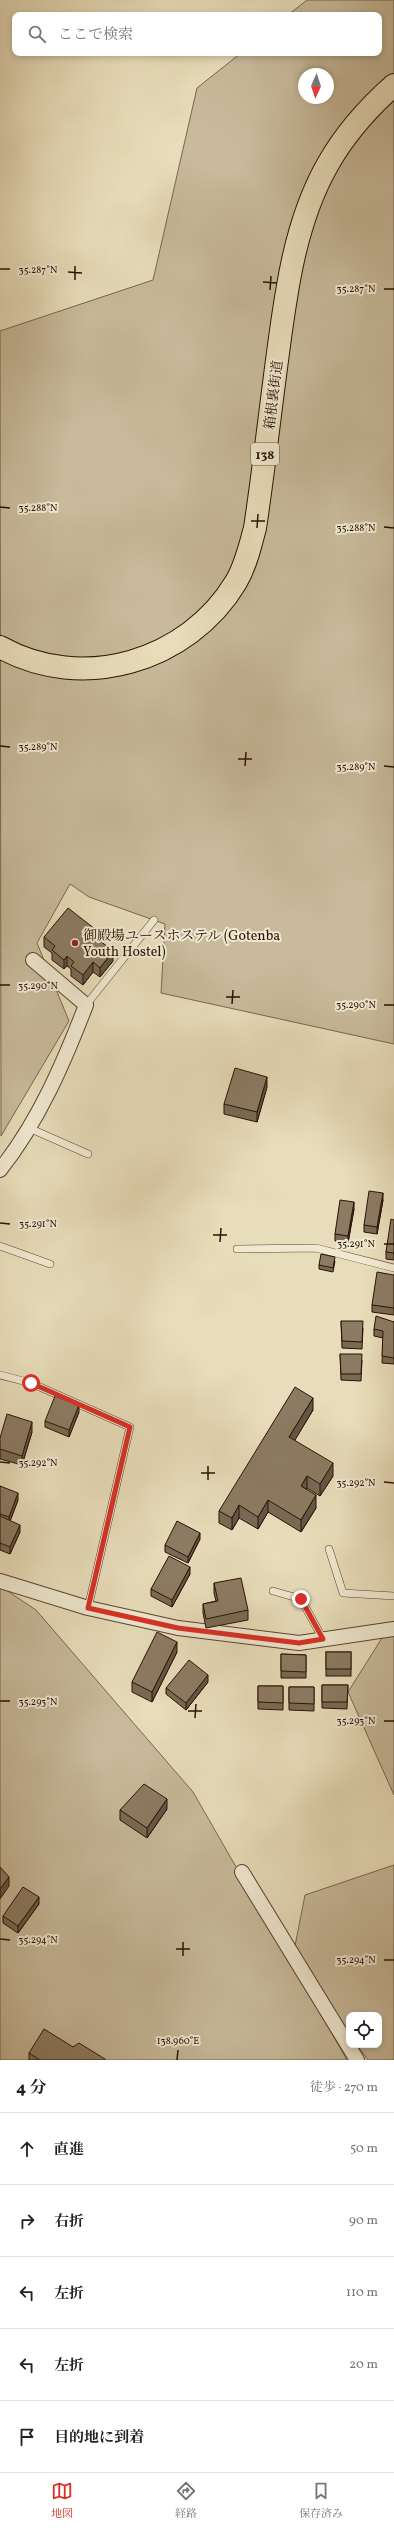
<!DOCTYPE html>
<html lang="ja">
<meta charset="utf-8">
<style>
:root{--surface:#fff;--page:#f2f2f2;--text:#222;--muted:#767676;--line:#e0e0e0;--accent:#d93025}
body{margin:0;font-family:Vollkorn,"Noto Serif JP",serif;background:var(--page);color:var(--text)}
.controls{position:absolute;right:12px;bottom:12px;display:grid;overflow:hidden;border-radius:8px;box-shadow:0 2px 6px #0003}
.controls button{width:36px;height:36px;display:grid;place-items:center;padding:0;border:0;border-bottom:1px solid var(--line);background:var(--surface);color:var(--text);font:20px sans-serif}
.compass{position:absolute;left:298px;top:68px;width:36px;height:36px;border-radius:50%;background:var(--surface);box-shadow:0 2px 6px #0003;rotate:183deg}
.stop{position:absolute;width:12px;height:12px;margin:-9px;border:3px solid #d93025;border-radius:50%;background:#fff}
.stop.end{background:#d93025;border-color:#fff;box-shadow:0 1px 4px #0008}
.list{margin:0;padding:0;list-style:none}
h2{display:flex;justify-content:space-between;align-items:center;height:52px;margin:0;padding:0 16px;font-size:17px}
h2 small{font-size:13px;font-weight:400;color:var(--muted)}
.list li{display:grid;grid-template-columns:26px 1fr auto;gap:12px;align-items:center;box-sizing:border-box;height:72px;padding:0 16px;border-top:1px solid var(--line)}
.list b{display:block;font-size:15px;white-space:nowrap}
.list em{font-size:13px;font-style:normal;color:var(--muted)}
.icon{flex:none;width:22px;height:22px;fill:none;stroke:currentColor;stroke-width:2;stroke-linecap:round;stroke-linejoin:round}
.map{position:relative;flex:none;width:394px;height:2060px;overflow:hidden}
.search{position:absolute;background:var(--surface);box-shadow:0 2px 6px #0003;left:12px;right:12px;top:12px;height:44px;display:flex;align-items:center;gap:10px;box-sizing:border-box;padding:0 14px;border-radius:8px;color:var(--muted);font-size:15px}
.sheet{height:412px;background:var(--surface)}
nav{display:flex;justify-content:space-around;align-items:center;box-sizing:border-box;height:56px;border-top:1px solid var(--line);background:var(--surface);font-size:11px;color:var(--muted)}
nav a{display:grid;justify-items:center;gap:2px}
nav .on{color:var(--accent)}
.map>svg:first-child{display:block}
.green{fill:#c8ba9b;stroke:#786650;fill-rule:evenodd}
.lines{fill:none;stroke-linecap:round;stroke-linejoin:round}
.service-casing{stroke:#594432;stroke-width:8}
.minor-casing{stroke:#594432;stroke-width:16}
.trunk-casing{stroke:#291105;stroke-width:24}
.service{stroke:#f0e9d2;stroke-width:7}
.minor{stroke:#f0e9d2;stroke-width:14}
.trunk{stroke:#e8ddba;stroke-width:22}
.wall{fill:#786a55;stroke:#291105}
.shaded-wall{fill:#625645;stroke:#291105}
.building{fill:#8c7b63;stroke:#291105}
.route{stroke:#d93025;stroke-width:5}
.ticks{fill:none;stroke:#291105;stroke-width:1.5}
.poi-dot{fill:#8f2418;stroke:#f0e9d2;stroke-width:1.5}
.labels{text-anchor:middle;stroke-width:4;stroke-linejoin:round;paint-order:stroke}
.shield{fill:#f0e9d2;stroke:#655242;stroke-width:1}
.shield-label{font-size:13px;font-weight:bold;fill:#291105}
.street-label{font-size:14px;fill:#291105;stroke:#f0e9d2}
.poi-label{font-size:14px;fill:#291105;stroke:#f0e9d2;text-anchor:start}
.ticks-label{font-size:10px;text-anchor:middle;fill:#291105;stroke:#f0e9d2;stroke-width:4;stroke-linejoin:round;paint-order:stroke}
</style>
<div class="map">
<svg width="394" height="2060" viewBox="0 0 394 2060">
<rect width="100%" height="100%" fill="#e8ddba"/>
<filter id="stains"><feTurbulence type="fractalNoise" baseFrequency=".005" numOctaves="4"/><feColorMatrix values="0 0 0 0 .2 0 0 0 0 .09 0 0 0 0 .02 0 0 0 .5 -.17"/></filter>
<radialGradient id="worn" r=".72"><stop offset=".6" stop-color="#630" stop-opacity="0"/><stop offset="1" stop-color="#630" stop-opacity=".3"/></radialGradient>
<g class="green">
<path d="M307 0H394V1044L161 993 165 924 89 897 70 884 37 943 69 1021 1 1136 0 331 153 280 197 88 241 53H379V15H288ZM304 74H328V98H304Z"/>
<path d="M0 1586 36 1610 193 1792 347 2060H0Z"/>
<path d="M387 1630 394 1634V1795L348 1692Z"/>
<path d="M394 1865V2060H368L357 2045H379V2015H349V2033L293 1956 305 1895Z"/>
</g>
<g class="lines">
<defs>
<g id="service">
<path d="M86 1005 154 920"/>
<path d="M29 1128 88 1154"/>
<path d="M0 1246 50 1264"/>
<path d="M237 1249 316 1248 394 1268"/>
<path d="M0 1375 31 1383 130 1427 88 1608"/>
<path d="M329 1549 343 1593 394 1596"/>
<path d="M273 1591 301 1599 323 1639"/>
</g>
<g id="minor">
<path d="M0 1170C39 1121 64 1062 86 1005L33 960"/>
<path d="M0 1581 88 1608 178 1628 299 1643 394 1629"/>
<path d="M242 1872 357 2060"/>
</g>
<path id="trunk" d="M0 647C82 693 188 662 236 582 246 565 250 546 255 528 263 475 269 421 276 368 285 300 293 225 328 164 345 134 368 108 394 85"/>
</defs>
<use href="#service" class="service-casing"/>
<use href="#minor" class="minor-casing"/>
<use href="#trunk" class="trunk-casing"/>
<use href="#service" class="service"/>
<use href="#minor" class="minor"/>
<use href="#trunk" class="trunk"/>
</g>
<g class="wall">
<path d="M44 937H95L113 961 100 977 93 972 83 985 71 976V969L67 966 64 969 52 960V953L44 947Z"/>
<path d="M267 1087 257 1122 224 1114V1104Z"/>
<path d="M383 1200 377 1234 364 1232V1225Z"/>
<path d="M354 1209 348 1243 335 1241V1234Z"/>
<path d="M394 1220V1260L386 1259V1252Z"/>
<path d="M335 1261 333 1272 319 1269V1265Z"/>
<path d="M394 1275V1315L372 1312V1305Z"/>
<path d="M341 1321 363 1328 362 1349 342 1348Z"/>
<path d="M394 1322V1364L382 1363 383 1338 374 1336V1329Z"/>
<path d="M340 1354 362 1360 361 1381 341 1380Z"/>
<path d="M313 1410 294 1441 333 1476 320 1496 307 1488 306 1490 316 1508 301 1532 268 1512 258 1529 239 1518 232 1530 219 1523V1511Z"/>
<path d="M79 1412 69 1437 45 1427V1421Z"/>
<path d="M32 1432 22 1465 0 1459V1438Z"/>
<path d="M0 1486 18 1500 10 1521 20 1532 10 1554 0 1550Z"/>
<path d="M200 1539 188 1563 165 1552V1545Z"/>
<path d="M190 1574 172 1607 151 1596V1589Z"/>
<path d="M214 1583 248 1610V1620L206 1628 203 1613V1604L216 1601 214 1593Z"/>
<path d="M177 1652 152 1702 132 1692V1682Z"/>
<rect x="326" y="1652" width="25" height="24"/>
<path d="M281 1654 306 1655V1678H281Z"/>
<path d="M208 1682 186 1710 166 1694V1688Z"/>
<path d="M322 1685H348L347 1709 322 1708Z"/>
<path d="M258 1686H283V1710L258 1709Z"/>
<path d="M289 1687H314V1711L289 1710Z"/>
<path d="M167 1809 147 1838 120 1820V1810Z"/>
<path d="M39 1904 18 1933 3 1923V1916Z"/>
<path d="M73 2047 105 2060H29V2053Z"/>
</g>
<g class="shaded-wall">
<path d="M113 951V961L100 977V968Z"/>
<path d="M67 956V966L64 969V960Z"/>
<path d="M93 962V972L83 985V975Z"/>
<path d="M267 1077V1087L257 1122V1112Z"/>
<path d="M383 1193V1200L377 1234V1227Z"/>
<path d="M354 1202V1209L348 1243V1236Z"/>
<path d="M313 1398V1410L289 1450V1437Z"/>
<path d="M79 1405V1412L69 1437V1430Z"/>
<path d="M32 1422V1432L22 1465V1456Z"/>
<path d="M333 1463V1476L320 1496V1484Z"/>
<path d="M307 1476V1488L301 1499V1486Z"/>
<path d="M18 1493V1500L9 1524V1517Z"/>
<path d="M316 1495V1508L301 1532V1520Z"/>
<path d="M268 1500V1512L258 1529V1517Z"/>
<path d="M239 1505V1518L232 1530V1518Z"/>
<path d="M20 1525V1532L10 1554V1547Z"/>
<path d="M200 1533V1539L188 1563V1557Z"/>
<path d="M190 1567V1574L172 1607V1600Z"/>
<path d="M177 1642V1652L152 1702V1692Z"/>
<path d="M208 1675V1682L186 1710V1703Z"/>
<path d="M167 1799V1809L147 1838V1828Z"/>
<path d="M9 1877V1886L0 1899V1889Z"/>
<path d="M39 1897V1904L18 1933V1926Z"/>
</g>
<g class="building">
<path d="M68 908 95 929 94 936 113 951 100 968 93 962 83 975 71 966 74 962 67 956 64 960 52 950 55 946 44 937Z"/>
<path d="M235 1068 267 1077 257 1112 224 1104Z"/>
<path d="M369 1191 383 1193 377 1227 364 1225Z"/>
<path d="M340 1200 354 1202 348 1236 335 1234Z"/>
<path d="M391 1219 394 1220V1253L386 1252Z"/>
<path d="M321 1254 335 1257 333 1268 319 1265Z"/>
<path d="M377 1272 394 1275V1308L372 1305Z"/>
<path d="M376 1316 394 1322V1358L382 1356 383 1331 374 1329Z"/>
<path d="M341 1321H363L362 1342 342 1341Z"/>
<path d="M340 1354H362L361 1374H341Z"/>
<path d="M295 1387 313 1398 289 1437 333 1463 320 1484 307 1476 301 1486 316 1495 301 1520 268 1500 258 1517 239 1505 232 1518 219 1511Z"/>
<path d="M55 1396 79 1405 69 1430 45 1421Z"/>
<path d="M7 1414 32 1422 22 1456 0 1449V1438Z"/>
<path d="M0 1486 18 1493 9 1517 0 1514Z"/>
<path d="M0 1516 20 1525 10 1547 0 1543Z"/>
<path d="M177 1521 200 1533 188 1557 165 1545Z"/>
<path d="M169 1556 190 1567 172 1600 151 1589Z"/>
<path d="M241 1578 248 1610 206 1619 203 1604 218 1601 214 1583Z"/>
<path d="M157 1632 177 1642 152 1692 132 1682Z"/>
<rect x="326" y="1652" width="25" height="17"/>
<path d="M281 1654 306 1655V1672L281 1671Z"/>
<path d="M189 1660 208 1675 186 1703 166 1688Z"/>
<path d="M322 1685H348L347 1702H322Z"/>
<path d="M258 1686H283V1703L258 1702Z"/>
<path d="M289 1687H314V1704L289 1703Z"/>
<path d="M144 1784 167 1799 147 1828 120 1810Z"/>
<path d="M0 1867 9 1877 0 1889Z"/>
<path d="M23 1887 39 1897 18 1926 3 1916Z"/>
<path d="M44 2029 73 2047 79 2043 105 2059V2060H40L29 2053Z"/>
</g>
<g class="lines">
<path class="route" d="M31 1383 130 1427 88 1608 178 1628 299 1643 323 1639 301 1599"/>
</g>
<path class="ticks" d="M0 269H10M68 272 82 273M75 280V266M263 282 277 283M384 289H394M270 290 271 276M0 507 10 508M251 521H265M384 527 394 528M257 528 258 514M0 746 10 747M238 759H252M245 766 246 752M384 766 394 767M0 985H10M226 997H240M232 1004 233 990M384 1005H394M0 1223 10 1224M213 1235H227M220 1242 221 1228M384 1244H394M0 1462 10 1463M201 1473H215M208 1480V1466M384 1482 394 1483M0 1701H10M188 1711H202M195 1718 196 1704M384 1721H394M0 1939 10 1940M176 1949H190M183 1956V1942M384 1960H394M177 2060 178 2050"/>
<circle class="poi-dot" cx="75" cy="943" r="4"/>
<g class="labels">
<rect class="shield" x="251" y="443" width="28" height="22" rx="3"/>
<g class="shield-label">
<text x="265" y="459">138</text>
</g>
<g class="street-label">
<text transform="translate(273 395) rotate(-83)" y="5">箱根裏街道</text>
</g>
<g class="poi-label">
<text x="83" y="940">御殿場ユースホステル (Gotenba<tspan x="83" dy="16">Youth Hostel)</tspan></text>
</g>
</g>
<g class="ticks-label">
<text x="38" y="273">35.287°N</text>
<text x="356" y="292">35.287°N</text>
<text x="38" y="511">35.288°N</text>
<text x="356" y="531">35.288°N</text>
<text x="38" y="750">35.289°N</text>
<text x="356" y="770">35.289°N</text>
<text x="38" y="989">35.290°N</text>
<text x="356" y="1008">35.290°N</text>
<text x="38" y="1227">35.291°N</text>
<text x="356" y="1247">35.291°N</text>
<text x="38" y="1466">35.292°N</text>
<text x="356" y="1486">35.292°N</text>
<text x="38" y="1705">35.293°N</text>
<text x="356" y="1724">35.293°N</text>
<text x="38" y="1943">35.294°N</text>
<text x="356" y="1963">35.294°N</text>
<text x="178" y="2044">138.960°E</text>
</g>
<rect width="100%" height="100%" filter="url(#stains)"/>
<rect width="100%" height="100%" fill="url(#worn)"/>
</svg>
<div class="controls">
<button><svg class="icon" aria-label="locate" viewBox="0 0 24 24"><circle cx="12" cy="12" r="6"/><path d="M12 2v4M12 18v4M2 12h4M18 12h4"/></svg></button>
</div>
<svg class="compass" viewBox="-18 -18 36 36"><path d="M0-13l5 13h-10z" fill="#e53935"/><path d="M0 13l5-13h-10z" fill="#767676"/></svg>
<div class="stop" style="left:31px;top:1383px"></div>
<div class="stop end" style="left:301px;top:1599px"></div>
<div class="search"><svg class="icon" aria-label="search" viewBox="0 0 24 24"><circle cx="10" cy="10" r="6"/><path d="M15 15l6 6"/></svg>ここで検索</div>
</div>
<section class="sheet">
<h2>4 分<small>徒歩 · 270 m</small></h2>
<ul class="list">
<li><svg class="icon" aria-label="ahead" viewBox="0 0 24 24"><path d="M12 20V5M6 11l6-6 6 6"/></svg><div><b>直進</b></div><em>50 m</em></li>
<li><svg class="icon" aria-label="right" viewBox="0 0 24 24"><path d="M7 20v-9h11M14 6l5 5-5 5"/></svg><div><b>右折</b></div><em>90 m</em></li>
<li><svg class="icon" aria-label="left" viewBox="0 0 24 24"><path d="M17 20v-9H6M10 6l-5 5 5 5"/></svg><div><b>左折</b></div><em>110 m</em></li>
<li><svg class="icon" aria-label="left" viewBox="0 0 24 24"><path d="M17 20v-9H6M10 6l-5 5 5 5"/></svg><div><b>左折</b></div><em>20 m</em></li>
<li><svg class="icon" aria-label="arrive" viewBox="0 0 24 24"><path d="M6 21V4h12l-3 4 3 4H6"/></svg><div><b>目的地に到着</b></div></li>
</ul>
</section>
<nav>
<a class="on"><svg class="icon" aria-label="map" viewBox="0 0 24 24"><path d="M3 6l6-2 6 2 6-2v14l-6 2-6-2-6 2zM9 4v14M15 6v14"/></svg>地図</a>
<a><svg class="icon" aria-label="directions" viewBox="0 0 24 24"><path d="M12 3l9 9-9 9-9-9zM9 14v-3h6M13 9l2 2-2 2"/></svg>経路</a>
<a><svg class="icon" aria-label="saved" viewBox="0 0 24 24"><path d="M7 4h10v16l-5-4-5 4z"/></svg>保存済み</a>
</nav>
